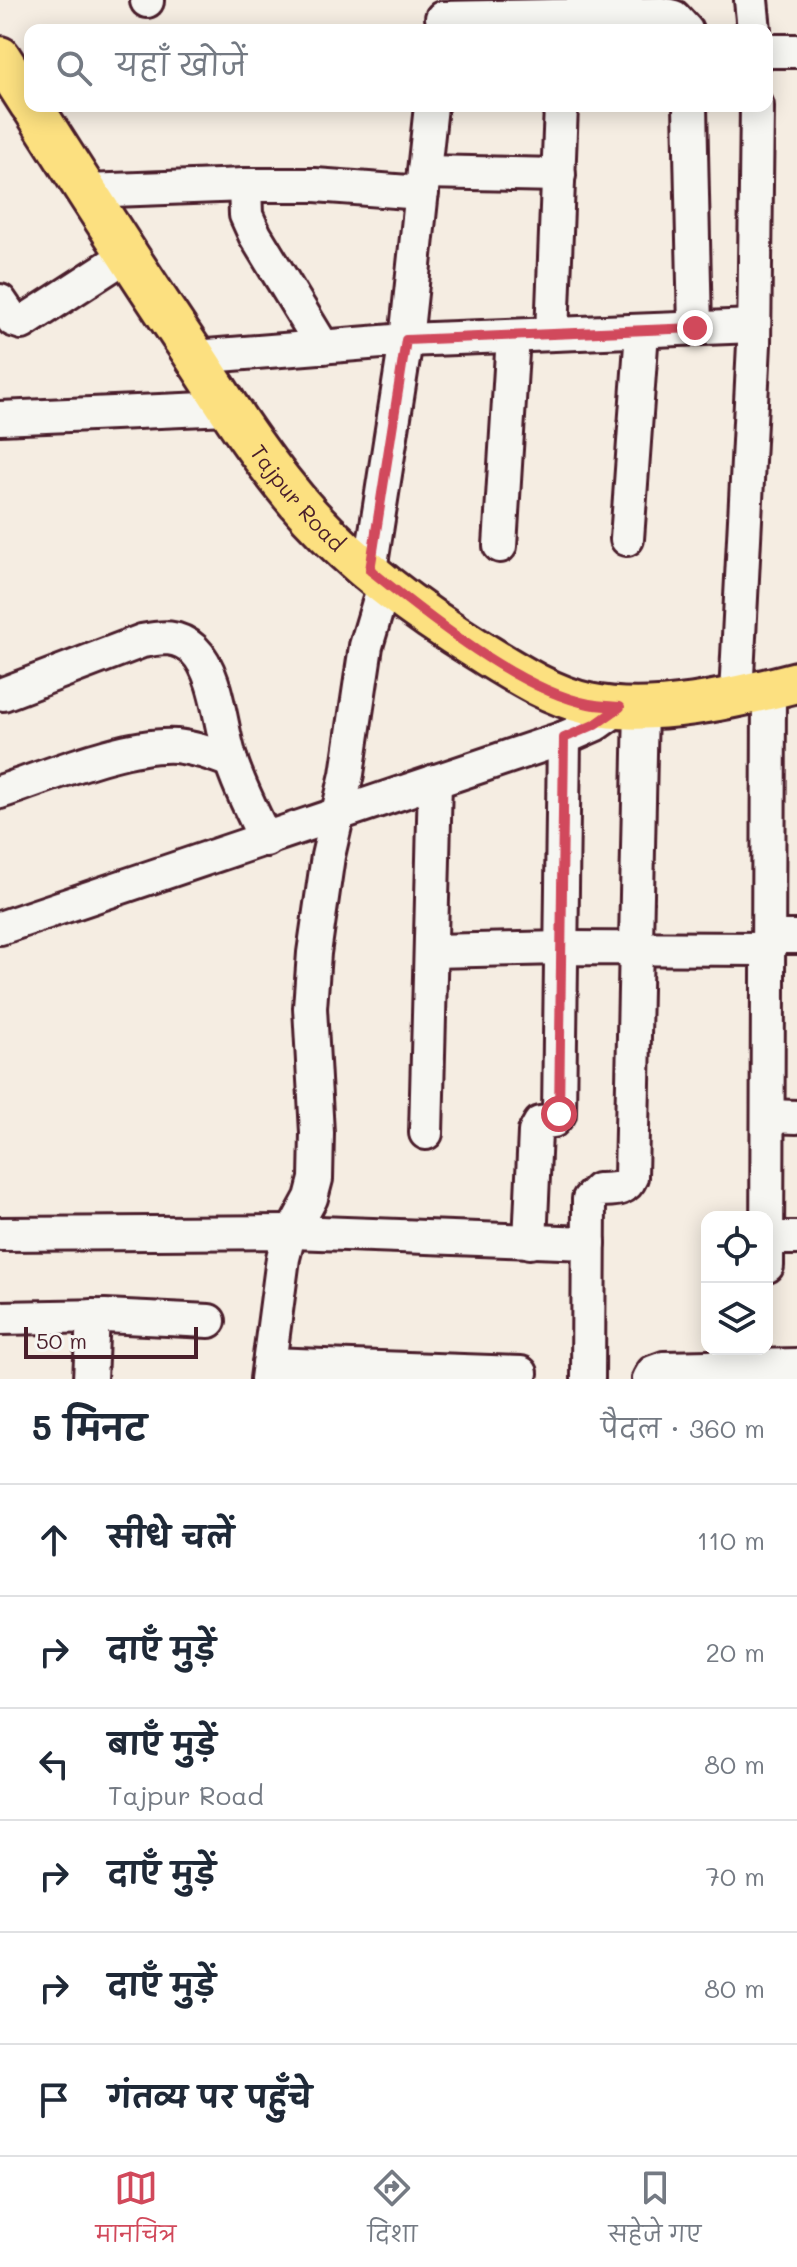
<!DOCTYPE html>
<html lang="hi">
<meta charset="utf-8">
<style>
:root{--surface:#fff;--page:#f2f2f3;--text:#1f2937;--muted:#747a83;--line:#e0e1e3;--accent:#d1495b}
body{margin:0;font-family:Mali,"Playpen Sans Deva",sans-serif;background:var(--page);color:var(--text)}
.controls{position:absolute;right:24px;bottom:24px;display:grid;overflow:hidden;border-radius:16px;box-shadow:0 4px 20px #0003}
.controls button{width:72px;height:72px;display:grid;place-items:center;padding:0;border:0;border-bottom:2px solid var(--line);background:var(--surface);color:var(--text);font:40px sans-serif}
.scale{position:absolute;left:24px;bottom:20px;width:174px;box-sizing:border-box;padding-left:8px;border:4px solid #4a1f2b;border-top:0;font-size:22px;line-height:28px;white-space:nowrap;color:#4a1f2b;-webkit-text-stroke:6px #f6f6f2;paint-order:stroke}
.stop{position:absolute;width:24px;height:24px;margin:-18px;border:6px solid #d1495b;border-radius:50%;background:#fff}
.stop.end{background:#d1495b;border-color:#fff;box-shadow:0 2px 8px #0008}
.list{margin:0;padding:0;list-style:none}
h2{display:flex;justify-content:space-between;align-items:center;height:104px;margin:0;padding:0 32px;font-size:34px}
h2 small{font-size:26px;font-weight:400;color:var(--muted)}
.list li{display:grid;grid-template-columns:52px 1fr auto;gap:24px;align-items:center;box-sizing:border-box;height:112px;padding:0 32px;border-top:2px solid var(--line)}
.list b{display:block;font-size:30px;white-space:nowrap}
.list p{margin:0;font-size:26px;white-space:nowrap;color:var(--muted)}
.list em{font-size:26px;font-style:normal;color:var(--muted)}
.icon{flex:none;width:44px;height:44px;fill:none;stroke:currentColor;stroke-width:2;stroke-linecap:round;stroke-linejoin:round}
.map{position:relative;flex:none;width:797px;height:1379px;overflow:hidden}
.search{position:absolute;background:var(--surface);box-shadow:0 4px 20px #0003;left:24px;right:24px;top:24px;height:88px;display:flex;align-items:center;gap:20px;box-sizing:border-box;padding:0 28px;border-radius:16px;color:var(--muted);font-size:30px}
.sheet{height:776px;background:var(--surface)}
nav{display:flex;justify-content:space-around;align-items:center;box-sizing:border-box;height:112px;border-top:2px solid var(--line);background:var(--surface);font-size:22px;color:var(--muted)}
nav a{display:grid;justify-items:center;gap:4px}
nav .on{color:var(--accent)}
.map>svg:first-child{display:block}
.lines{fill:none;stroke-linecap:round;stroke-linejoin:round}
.minor-casing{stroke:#4a1f2b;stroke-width:38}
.major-casing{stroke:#4a1f2b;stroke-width:46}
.minor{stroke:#f6f6f2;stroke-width:32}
.major{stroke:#fce080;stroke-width:40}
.route{stroke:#d1495b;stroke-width:10}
.labels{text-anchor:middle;stroke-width:8;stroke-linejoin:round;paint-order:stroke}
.street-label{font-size:22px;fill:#4a1f2b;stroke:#f6f6f2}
</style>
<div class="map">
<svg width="797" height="1379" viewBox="0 0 797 1379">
<rect width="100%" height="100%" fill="#f5ede2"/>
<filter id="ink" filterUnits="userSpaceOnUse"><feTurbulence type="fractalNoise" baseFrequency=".0125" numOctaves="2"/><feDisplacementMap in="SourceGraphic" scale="16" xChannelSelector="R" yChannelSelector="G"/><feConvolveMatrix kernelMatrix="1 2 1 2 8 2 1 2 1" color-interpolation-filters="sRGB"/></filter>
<g filter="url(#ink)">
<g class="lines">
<defs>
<g id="minor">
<path d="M147 0V1"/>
<path d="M751 0 754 30"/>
<path d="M442 18 662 14 674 17 686 30"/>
<path d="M767 51H797"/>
<path d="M690 106 695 328"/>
<path d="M424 172 559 175"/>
<path d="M245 185 246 215 255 235 323 347"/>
<path d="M86 191 245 185H315L422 193"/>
<path d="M0 301 13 320 22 323 127 255"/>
<path d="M552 334 561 106"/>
<path d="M195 357 406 340 754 326"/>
<path d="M0 418 228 408"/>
<path d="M627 539 642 331"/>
<path d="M500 546 513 336"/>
<path d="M370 570 406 340 431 106"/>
<path d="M3 694 142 641C162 637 178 635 194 650 218 673 220 729 231 761 240 788 253 814 266 840"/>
<path d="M736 695 754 344 757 106"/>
<path d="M0 792C49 776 126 743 176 746 195 748 213 754 231 761"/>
<path d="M0 928 564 738 596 724 620 707"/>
<path d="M769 937H797"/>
<path d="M432 951 561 948 769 949"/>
<path d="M768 1116 797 1117"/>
<path d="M426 1133 435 781"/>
<path d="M0 1234 293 1232 589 1243"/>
<path d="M768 1238H797"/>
<path d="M530 1242 535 1132 540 1123 553 1121 559 1114 564 738"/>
<path d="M767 1266 769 689"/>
<path d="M0 1318 105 1316 209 1321"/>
<path d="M269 1364 521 1373"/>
<path d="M90 1379 93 1316"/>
<path d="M267 1379 283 1258 287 1242 311 1198 316 1179 317 1133 310 1008 314 953 328 856 347 774 366 646 385 582"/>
<path d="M588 1379 589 1199 598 1190C612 1189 625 1192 631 1177L641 707"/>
<path d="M649 1379 653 1372 664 1368 797 1365"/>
</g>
<g id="major">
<path d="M0 57 30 104"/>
<path id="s1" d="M32 106C84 188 136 269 190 349 227 406 264 465 310 516 358 568 420 614 480 651 514 672 549 695 588 704 652 718 735 698 797 682"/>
</g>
</defs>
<use href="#minor" class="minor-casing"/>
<use href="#major" class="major-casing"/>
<use href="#minor" class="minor"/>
<use href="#major" class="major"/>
</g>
</g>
<g class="lines" filter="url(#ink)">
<path class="route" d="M559 1114 564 738 596 724 620 707C610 706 599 706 589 704 518 690 426 615 370 570L406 340 695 328"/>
</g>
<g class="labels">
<g class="street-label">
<text dy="8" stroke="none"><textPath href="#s1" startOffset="474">Tajpur Road</textPath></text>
</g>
</g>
</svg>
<div class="controls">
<button><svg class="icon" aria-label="locate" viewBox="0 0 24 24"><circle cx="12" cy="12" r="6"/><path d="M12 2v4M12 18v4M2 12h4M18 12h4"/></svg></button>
<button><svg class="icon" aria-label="layers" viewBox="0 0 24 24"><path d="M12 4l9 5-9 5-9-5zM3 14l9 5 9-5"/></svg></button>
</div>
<div class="scale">50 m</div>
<div class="stop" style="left:559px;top:1114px"></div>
<div class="stop end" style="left:695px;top:328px"></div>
<div class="search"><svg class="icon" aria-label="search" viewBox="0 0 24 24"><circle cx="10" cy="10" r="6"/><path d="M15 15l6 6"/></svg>यहाँ खोजें</div>
</div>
<section class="sheet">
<h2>5 मिनट<small>पैदल · 360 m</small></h2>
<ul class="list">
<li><svg class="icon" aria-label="ahead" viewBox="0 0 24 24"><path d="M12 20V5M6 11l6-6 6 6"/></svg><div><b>सीधे चलें</b></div><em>110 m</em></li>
<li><svg class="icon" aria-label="right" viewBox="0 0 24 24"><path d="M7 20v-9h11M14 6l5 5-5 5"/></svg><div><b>दाएँ मुड़ें</b></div><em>20 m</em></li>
<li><svg class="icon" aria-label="left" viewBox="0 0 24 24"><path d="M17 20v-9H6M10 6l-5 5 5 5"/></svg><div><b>बाएँ मुड़ें</b><p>Tajpur Road</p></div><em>80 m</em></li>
<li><svg class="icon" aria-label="right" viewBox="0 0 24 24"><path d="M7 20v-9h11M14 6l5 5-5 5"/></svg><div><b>दाएँ मुड़ें</b></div><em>70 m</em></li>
<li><svg class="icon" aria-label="right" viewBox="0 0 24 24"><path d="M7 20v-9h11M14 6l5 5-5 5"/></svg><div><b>दाएँ मुड़ें</b></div><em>80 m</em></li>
<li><svg class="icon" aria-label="arrive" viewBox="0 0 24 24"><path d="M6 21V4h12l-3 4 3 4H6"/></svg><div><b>गंतव्य पर पहुँचे</b></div></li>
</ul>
</section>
<nav>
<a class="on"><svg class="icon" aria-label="map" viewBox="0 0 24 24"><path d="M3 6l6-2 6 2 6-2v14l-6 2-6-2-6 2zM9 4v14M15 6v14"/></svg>मानचित्र</a>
<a><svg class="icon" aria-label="directions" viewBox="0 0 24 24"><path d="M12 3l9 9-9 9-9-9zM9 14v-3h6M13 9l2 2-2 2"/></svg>दिशा</a>
<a><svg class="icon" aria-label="saved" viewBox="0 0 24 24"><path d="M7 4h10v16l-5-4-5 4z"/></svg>सहेजे गए</a>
</nav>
